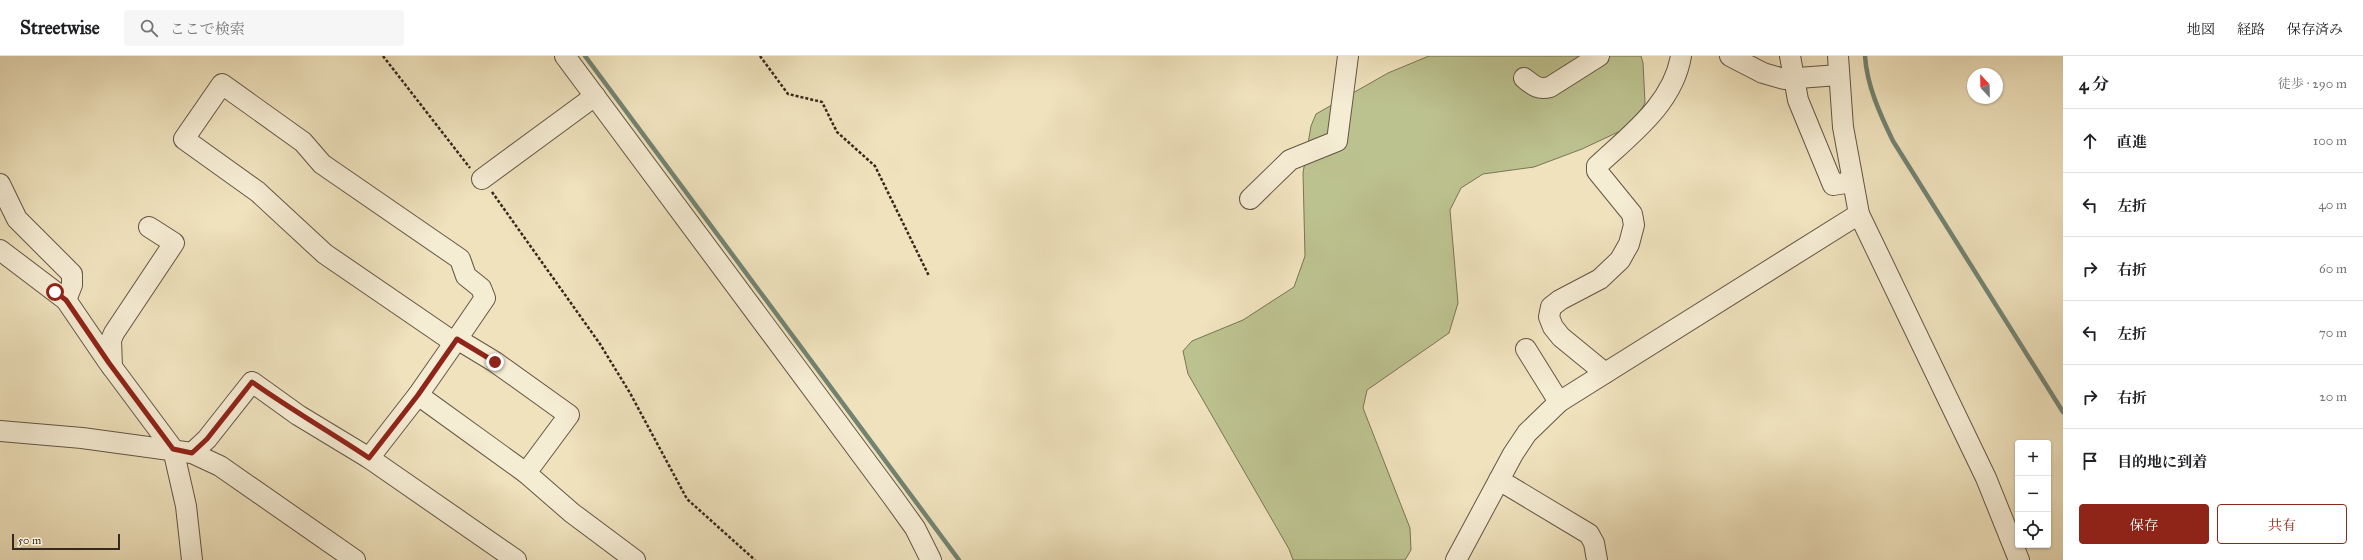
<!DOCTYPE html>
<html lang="ja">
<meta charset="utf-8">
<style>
:root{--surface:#fff;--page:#f6f6f6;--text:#202124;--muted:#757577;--line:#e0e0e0;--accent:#8f2418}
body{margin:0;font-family:"IM FELL Great Primer","Noto Serif JP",serif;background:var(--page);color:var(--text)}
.controls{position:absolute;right:12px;bottom:12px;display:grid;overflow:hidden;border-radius:4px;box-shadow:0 1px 3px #0004}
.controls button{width:36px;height:36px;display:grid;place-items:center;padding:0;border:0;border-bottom:1px solid var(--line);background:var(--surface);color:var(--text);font:20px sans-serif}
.compass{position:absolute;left:1967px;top:12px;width:36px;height:36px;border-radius:50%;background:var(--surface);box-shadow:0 1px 3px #0004;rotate:338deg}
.scale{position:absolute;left:12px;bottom:10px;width:108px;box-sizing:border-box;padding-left:4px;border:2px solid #35281c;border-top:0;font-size:11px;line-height:14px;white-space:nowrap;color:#35281c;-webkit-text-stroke:3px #f5ecd4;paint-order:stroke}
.stop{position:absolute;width:12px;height:12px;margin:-9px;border:3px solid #8f2418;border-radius:50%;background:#fff}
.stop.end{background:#8f2418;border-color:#fff;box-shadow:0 1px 4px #0008}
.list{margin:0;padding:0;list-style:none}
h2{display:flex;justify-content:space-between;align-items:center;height:52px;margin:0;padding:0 16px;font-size:17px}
h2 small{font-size:13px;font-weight:400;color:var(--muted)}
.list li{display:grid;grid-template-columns:26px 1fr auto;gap:12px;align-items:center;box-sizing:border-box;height:64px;padding:0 16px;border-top:1px solid var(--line)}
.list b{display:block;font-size:15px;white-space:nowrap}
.list em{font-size:13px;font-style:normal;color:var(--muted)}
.actions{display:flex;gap:8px;padding:12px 16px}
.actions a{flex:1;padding:9px 0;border:1px solid var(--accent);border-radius:4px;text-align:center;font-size:14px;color:var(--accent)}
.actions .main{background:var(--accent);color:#fff}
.icon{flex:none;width:22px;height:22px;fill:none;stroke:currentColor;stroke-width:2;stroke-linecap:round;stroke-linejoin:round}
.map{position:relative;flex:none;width:2063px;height:504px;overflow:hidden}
header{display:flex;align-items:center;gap:24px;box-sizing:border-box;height:56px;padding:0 20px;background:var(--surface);border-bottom:1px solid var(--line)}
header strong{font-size:19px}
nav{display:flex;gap:22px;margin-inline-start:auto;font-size:14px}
.search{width:280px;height:36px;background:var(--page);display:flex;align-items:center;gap:10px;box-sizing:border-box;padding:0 14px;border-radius:4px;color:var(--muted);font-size:15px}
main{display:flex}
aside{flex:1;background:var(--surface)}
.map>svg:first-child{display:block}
.green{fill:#bcc28f;stroke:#787556}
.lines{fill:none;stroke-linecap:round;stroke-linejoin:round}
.stream{stroke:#728372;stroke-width:4.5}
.minor-casing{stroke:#645644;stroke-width:22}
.path{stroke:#35281c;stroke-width:2.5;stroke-dasharray:3 2;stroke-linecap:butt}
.minor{stroke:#f5ecd4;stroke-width:20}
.route{stroke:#8f2418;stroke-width:5}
</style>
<header>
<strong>Streetwise</strong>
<div class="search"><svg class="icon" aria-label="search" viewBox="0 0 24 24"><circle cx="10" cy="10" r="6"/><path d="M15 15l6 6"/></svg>ここで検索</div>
<nav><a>地図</a><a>経路</a><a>保存済み</a></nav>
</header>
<main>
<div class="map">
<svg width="2063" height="504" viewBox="0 0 2063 504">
<rect width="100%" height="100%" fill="#efe2bd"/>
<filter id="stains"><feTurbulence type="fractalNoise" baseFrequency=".005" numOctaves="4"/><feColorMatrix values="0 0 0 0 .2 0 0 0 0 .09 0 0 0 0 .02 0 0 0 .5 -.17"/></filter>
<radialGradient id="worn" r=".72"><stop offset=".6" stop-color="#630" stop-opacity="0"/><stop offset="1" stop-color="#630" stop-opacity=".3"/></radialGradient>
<path class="green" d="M1429 0H1641L1643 7 1645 47 1631 70 1582 93 1534 111 1483 118 1461 132 1450 154 1458 247 1449 277 1367 334 1363 352 1410 472 1411 494 1405 504H1293L1289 493 1188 318 1183 295 1192 285 1243 264 1294 231 1305 200 1303 117 1311 70 1316 58 1388 17Z"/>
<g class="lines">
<g class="stream">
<path d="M585 0 959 504"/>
<path d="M1865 0C1867 30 1880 58 1893 85L2063 356"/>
</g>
<defs>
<g id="minor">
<path d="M565 0 892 440 915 472 931 504"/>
<path d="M1730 0 1763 17 1784 23 1839 19"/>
<path d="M1790 0 1798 44 1833 129 1852 126"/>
<path d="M1838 0 1843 71 1859 158 1986 422 2019 504"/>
<path d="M1524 22C1534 30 1538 34 1550 31L1599 0"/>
<path d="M482 123 595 40"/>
<path d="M0 128 17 163 72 218V229L66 244"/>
<path d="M1250 143 1290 104 1337 85 1348 0"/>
<path d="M0 194 66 244 109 307 173 393 186 450 192 504"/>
<path d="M455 287 325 198 258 136 184 83 222 28 303 86 322 108 460 203 466 220 481 232 485 242 457 283"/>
<path d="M1526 293 1559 346"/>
<path d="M112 311 111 284 114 277 174 187 149 171"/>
<path d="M1605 317 1561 281 1553 271 1549 261 1551 251 1560 244 1600 223 1620 204 1629 188 1634 169 1632 158 1597 115V110C1630 79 1673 48 1681 0"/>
<path d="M418 339 526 417"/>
<path d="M0 375 82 382 192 397 220 410 355 504"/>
<path d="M192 397 207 383 252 326 298 359 369 402 516 504"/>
<path d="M369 402 418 339 457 283 495 306 569 359 526 417 572 457 635 504"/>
<path d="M1499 424 1589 478 1594 487 1597 504"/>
<path d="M1456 504 1513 398 1527 377 1559 346 1859 158"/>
</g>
</defs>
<use href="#minor" class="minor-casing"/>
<g class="path">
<path d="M383 0 470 112"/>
<path d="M760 0 788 38 822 46 837 76 875 110 929 220"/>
<path d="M492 136 600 288 630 337 687 443 755 504"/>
</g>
<use href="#minor" class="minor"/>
</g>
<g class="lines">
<path class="route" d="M55 236 66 244 109 307 173 393 192 397 207 383 252 326C290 353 330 376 369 402L418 339 457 283 495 306"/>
</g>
<rect width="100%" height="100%" filter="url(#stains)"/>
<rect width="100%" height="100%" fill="url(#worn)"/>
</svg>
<div class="controls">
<button>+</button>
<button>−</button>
<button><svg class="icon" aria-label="locate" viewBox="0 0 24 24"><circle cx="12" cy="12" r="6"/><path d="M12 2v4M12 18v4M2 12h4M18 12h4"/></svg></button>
</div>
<svg class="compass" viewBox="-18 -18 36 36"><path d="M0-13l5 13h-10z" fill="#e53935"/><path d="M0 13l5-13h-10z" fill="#757577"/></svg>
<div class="scale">50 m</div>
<div class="stop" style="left:55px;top:236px"></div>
<div class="stop end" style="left:495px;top:306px"></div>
</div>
<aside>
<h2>4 分<small>徒歩 · 290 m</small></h2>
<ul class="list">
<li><svg class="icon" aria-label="ahead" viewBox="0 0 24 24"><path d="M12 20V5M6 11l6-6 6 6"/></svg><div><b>直進</b></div><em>100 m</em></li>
<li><svg class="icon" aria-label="left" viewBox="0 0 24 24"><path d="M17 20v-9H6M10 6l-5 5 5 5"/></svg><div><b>左折</b></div><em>40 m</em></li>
<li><svg class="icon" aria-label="right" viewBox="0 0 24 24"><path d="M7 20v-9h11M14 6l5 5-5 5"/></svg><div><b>右折</b></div><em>60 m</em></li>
<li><svg class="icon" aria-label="left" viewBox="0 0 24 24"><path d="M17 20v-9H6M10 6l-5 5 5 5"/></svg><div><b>左折</b></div><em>70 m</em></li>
<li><svg class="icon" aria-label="right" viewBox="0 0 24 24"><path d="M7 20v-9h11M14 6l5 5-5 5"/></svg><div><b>右折</b></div><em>20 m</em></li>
<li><svg class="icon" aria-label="arrive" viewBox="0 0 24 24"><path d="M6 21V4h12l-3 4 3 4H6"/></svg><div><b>目的地に到着</b></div></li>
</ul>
<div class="actions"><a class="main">保存</a><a>共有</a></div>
</aside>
</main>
